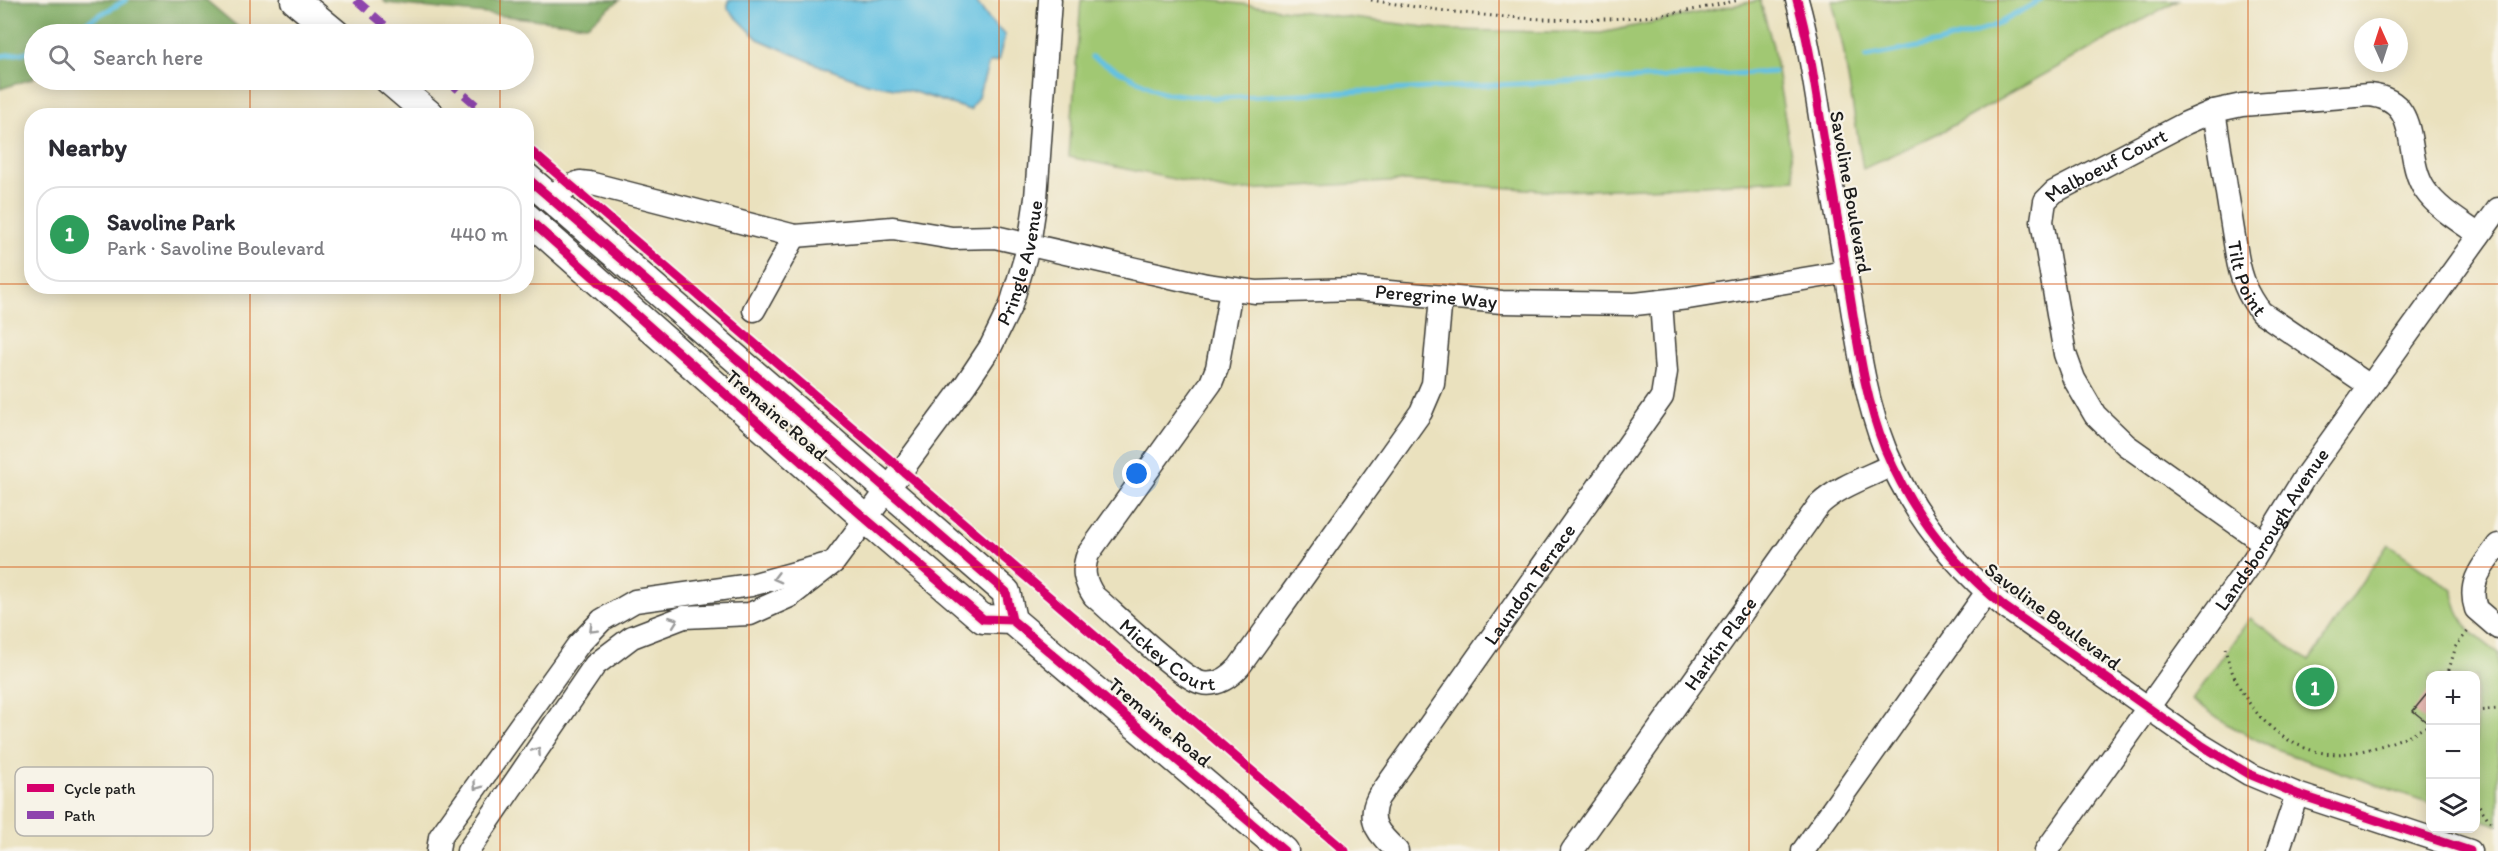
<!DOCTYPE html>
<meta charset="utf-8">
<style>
:root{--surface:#fff;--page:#f7f7f7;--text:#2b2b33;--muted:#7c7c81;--line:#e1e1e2;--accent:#ea580c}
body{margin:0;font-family:Itim,sans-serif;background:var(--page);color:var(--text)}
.controls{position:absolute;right:18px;bottom:18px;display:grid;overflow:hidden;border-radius:12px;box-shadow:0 3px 15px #0003}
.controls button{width:54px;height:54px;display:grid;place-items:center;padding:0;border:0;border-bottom:2px solid var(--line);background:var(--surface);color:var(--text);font:30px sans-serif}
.compass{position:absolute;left:2354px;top:18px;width:54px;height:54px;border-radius:50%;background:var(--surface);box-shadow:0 3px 15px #0003;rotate:357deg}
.you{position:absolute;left:1137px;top:474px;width:21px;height:21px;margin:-15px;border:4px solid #fff;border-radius:50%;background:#1a73e8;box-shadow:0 0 0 9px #1a73e833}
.badge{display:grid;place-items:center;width:39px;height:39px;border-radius:50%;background:var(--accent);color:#fff;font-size:20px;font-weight:700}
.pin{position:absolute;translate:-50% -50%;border:3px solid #fff;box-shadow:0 2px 6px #0006}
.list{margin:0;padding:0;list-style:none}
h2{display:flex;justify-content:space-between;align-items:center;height:78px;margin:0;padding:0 24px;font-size:26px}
h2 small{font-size:20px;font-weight:400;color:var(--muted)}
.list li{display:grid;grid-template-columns:39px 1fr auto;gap:18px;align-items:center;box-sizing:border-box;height:96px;margin:0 12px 12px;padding:0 12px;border:2px solid var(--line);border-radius:24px}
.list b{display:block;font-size:22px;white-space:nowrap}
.list p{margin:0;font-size:20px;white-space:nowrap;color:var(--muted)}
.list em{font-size:20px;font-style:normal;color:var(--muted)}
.icon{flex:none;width:33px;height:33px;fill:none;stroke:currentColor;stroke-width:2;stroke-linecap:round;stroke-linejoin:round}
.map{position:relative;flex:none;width:2498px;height:851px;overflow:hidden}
.search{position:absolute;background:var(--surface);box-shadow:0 3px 15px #0003;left:24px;top:24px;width:510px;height:66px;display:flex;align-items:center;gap:15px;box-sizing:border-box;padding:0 21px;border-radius:33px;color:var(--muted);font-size:22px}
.panel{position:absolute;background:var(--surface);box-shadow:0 3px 15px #0003;left:24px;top:108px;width:510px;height:186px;border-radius:24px}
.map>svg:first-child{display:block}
.green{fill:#a1c873;stroke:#5e7248;stroke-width:1.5}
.forest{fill:#80ac65;stroke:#4e6440;stroke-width:1.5}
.water{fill:#64c1e2;stroke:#406e7f;stroke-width:1.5}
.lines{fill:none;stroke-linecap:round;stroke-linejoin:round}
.stream{stroke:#64c1e2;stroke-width:5}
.building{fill:#e8a8a4}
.minor-casing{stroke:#3b3a34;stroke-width:25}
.major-casing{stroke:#3b3a34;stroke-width:31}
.path{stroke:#3b3a34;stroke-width:3;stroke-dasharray:1.5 4.5;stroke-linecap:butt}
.minor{stroke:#fff;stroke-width:22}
.major{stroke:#fff;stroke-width:28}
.quiet{stroke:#8e44ad;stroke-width:8;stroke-dasharray:15 8;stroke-linecap:butt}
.cycleway-casing{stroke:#f7f3e8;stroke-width:13}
.cycleway{stroke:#d6006c;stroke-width:9}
.oneway{stroke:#999}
.grid{fill:none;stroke:#d4530e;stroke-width:1.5;stroke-opacity:0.55}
.labels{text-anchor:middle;stroke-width:4.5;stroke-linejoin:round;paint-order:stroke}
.street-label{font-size:20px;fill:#1c1c1c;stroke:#f7f3e8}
.key{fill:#f7f3e8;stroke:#b5b2ab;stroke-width:1.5}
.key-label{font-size:16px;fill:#1c1c1c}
</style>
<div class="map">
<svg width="2498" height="851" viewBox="0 0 2498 851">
<rect width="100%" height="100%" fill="#f7f3e8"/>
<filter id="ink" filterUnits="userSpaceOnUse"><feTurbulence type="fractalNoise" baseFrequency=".0167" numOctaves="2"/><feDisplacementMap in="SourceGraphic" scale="12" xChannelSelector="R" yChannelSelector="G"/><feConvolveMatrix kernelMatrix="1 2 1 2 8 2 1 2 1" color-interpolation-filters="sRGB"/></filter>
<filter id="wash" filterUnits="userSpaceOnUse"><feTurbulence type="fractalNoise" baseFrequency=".008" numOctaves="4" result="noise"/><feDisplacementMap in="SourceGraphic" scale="24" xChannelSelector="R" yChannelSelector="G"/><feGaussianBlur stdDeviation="1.35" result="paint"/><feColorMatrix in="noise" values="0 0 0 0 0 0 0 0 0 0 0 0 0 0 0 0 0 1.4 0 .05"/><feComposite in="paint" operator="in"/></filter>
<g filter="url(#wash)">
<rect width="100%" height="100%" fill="#eae1be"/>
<g class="green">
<path d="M1081 0H1209L1449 30 1601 33 1760 0 1773 46 1795 179 1672 187 1557 191 1404 181 1230 191 1069 157Z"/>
<path d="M1832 0H2178L1943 131 1863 169 1843 47Z"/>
<path d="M2388 544 2454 591C2455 622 2475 636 2498 653V825L2476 818V676H2430V803L2276 750 2227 724 2192 699 2250 618 2309 661Z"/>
</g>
<g class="forest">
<path d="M0 0H206L246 34H34V78L0 89Z"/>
<path d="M383 0H620L587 25 386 3Z"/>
</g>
<path class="water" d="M728 0H975L991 22 1005 35 998 61 989 63 978 97 970 110 911 91 867 83 823 67 758 39 728 9Z"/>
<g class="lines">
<g class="stream">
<path d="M66 34 126 0"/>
<path d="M0 56 23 53 34 49"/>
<path d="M1092 57 1162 93 1217 98 1774 72"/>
<path d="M1866 57 1938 43 1992 27 2041 0"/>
</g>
</g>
<g id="blocks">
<path class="building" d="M2430 690V725L2413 711Z"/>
</g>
</g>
<g filter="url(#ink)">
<use href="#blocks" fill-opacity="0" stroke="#3b3a34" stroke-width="1.5"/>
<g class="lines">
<defs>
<g id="minor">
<path d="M1797 0C1809 42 1815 86 1822 129 1831 183 1841 236 1849 290 1858 344 1865 399 1885 449 1911 511 1953 565 2005 607L2201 745 2249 774 2297 794 2470 851"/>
<path id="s1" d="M2214 111 2237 256C2241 278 2247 294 2261 312L2370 386"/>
<path id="s2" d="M549 195 580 182 589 183 795 236 893 228 952 238 995 237 1206 285 1256 292 1355 289 1502 302 1635 304 1688 298 1846 272"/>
<path id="s3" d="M1231 290 1217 368 1211 383 1088 554C1082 570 1084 581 1094 596 1114 613 1181 679 1202 683 1217 686 1230 677 1239 667L1421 412 1433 384 1441 297"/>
<path d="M754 310 795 236"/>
<path id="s4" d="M2264 543 2126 445 2095 415 2074 379 2065 354 2042 221 2045 201 2054 192 2186 123 2214 111 2242 105 2369 95C2424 100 2402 156 2425 190 2438 209 2461 222 2479 235"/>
<path d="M2498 545C2483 566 2467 582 2476 609L2498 628"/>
<path d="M438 851 440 837 578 645 602 620 635 601 751 585 824 565"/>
<path id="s5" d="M468 851 595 665 632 637 684 617 750 614 790 596 834 562 965 385 991 346 1011 305 1029 245 1036 198 1050 0"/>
<path id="s6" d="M1397 851C1380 835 1366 822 1378 798L1662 397 1666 372 1661 302"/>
<path id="s7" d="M1572 851 1819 505C1839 486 1868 477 1892 465"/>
<path d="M1803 851 1987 592"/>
<path id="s8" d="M2046 851 2254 559 2304 478 2498 209"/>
<path d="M2278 851 2297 794"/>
</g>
<g id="major">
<path d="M295 0 336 34"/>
<path d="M389 80 431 116"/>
<path d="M526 177 1006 592 1012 620 1284 851"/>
<path d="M526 217 866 519 983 619 1012 620"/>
</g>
</defs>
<use href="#minor" class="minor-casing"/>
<use href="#major" class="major-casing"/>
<g class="path">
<path d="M1371 0C1467 16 1557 25 1653 16 1682 13 1711 6 1739 0"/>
<path d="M2225 648C2235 696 2273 745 2324 753 2354 758 2405 740 2430 724"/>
<path d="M2447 676 2456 646 2469 630"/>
<path d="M2476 711 2498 709"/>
<path d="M2476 801 2493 826"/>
</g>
<use href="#minor" class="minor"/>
<use href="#major" class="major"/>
<g class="quiet">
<path d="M356 0 395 34"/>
<path d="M447 80 489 116"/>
</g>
<defs>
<g id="cycleway">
<path d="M1797 0C1809 42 1815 86 1822 129 1831 183 1841 236 1849 290 1858 344 1865 399 1885 449 1911 511 1953 565 2005 607L2201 745 2249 774 2297 794 2470 851"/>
<path d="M526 147 1345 851"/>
<path d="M526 177 1006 592 1012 620 1284 851"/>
<path d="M526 217 866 519 983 619 1012 620"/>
</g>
</defs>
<use href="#cycleway" class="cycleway-casing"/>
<use href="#cycleway" class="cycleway"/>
</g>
<defs><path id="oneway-chevron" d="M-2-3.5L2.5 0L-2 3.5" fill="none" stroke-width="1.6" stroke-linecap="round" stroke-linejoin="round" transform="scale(1.5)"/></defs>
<g class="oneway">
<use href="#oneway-chevron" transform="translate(777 578) rotate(165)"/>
<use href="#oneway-chevron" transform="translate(674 621) rotate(-20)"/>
<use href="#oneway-chevron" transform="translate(593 629) rotate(135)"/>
<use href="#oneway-chevron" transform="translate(537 751) rotate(-56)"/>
<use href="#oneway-chevron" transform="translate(477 786) rotate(126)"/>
</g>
</g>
<path class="grid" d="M250 0V34M500 0V34M749 0V851M999 0V851M1249 0V851M1499 0V851M1749 0V851M1998 0V851M2248 0V851M250 80V116M500 80V116M0 284H32M526 284H2498M250 286V851M500 286V851M0 567H2498"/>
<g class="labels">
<g class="street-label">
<text dy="7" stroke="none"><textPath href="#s4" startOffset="507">Malboeuf Court</textPath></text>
<text transform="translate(1851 192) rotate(80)" y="7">Savoline Boulevard</text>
<text dy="7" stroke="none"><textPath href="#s5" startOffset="849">Pringle Avenue</textPath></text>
<text dy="7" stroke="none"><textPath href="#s1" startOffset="171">Tilt Point</textPath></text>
<text dy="7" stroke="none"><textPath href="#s2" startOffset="904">Peregrine Way</textPath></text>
<text transform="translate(777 415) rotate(41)" y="7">Tremaine Road</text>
<text dy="7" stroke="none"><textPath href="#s8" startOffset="393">Landsborough Avenue</textPath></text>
<text dy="7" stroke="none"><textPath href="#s6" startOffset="324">Laundon Terrace</textPath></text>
<text transform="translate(2053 616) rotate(37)" y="7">Savoline Boulevard</text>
<text dy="7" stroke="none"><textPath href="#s7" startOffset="255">Harkin Place</textPath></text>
<text dy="7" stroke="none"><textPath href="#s3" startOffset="446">Mickey Court</textPath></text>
<text transform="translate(1160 722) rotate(40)" y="7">Tremaine Road</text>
</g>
</g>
<rect x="15" y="767" width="198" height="69" rx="9" class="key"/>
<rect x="27" y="784" width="27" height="8" fill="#d6006c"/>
<rect x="27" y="811" width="27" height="8" fill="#8e44ad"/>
<g class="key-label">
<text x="64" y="794">Cycle path</text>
<text x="64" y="821">Path</text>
</g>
</svg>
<div class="controls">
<button>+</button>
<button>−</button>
<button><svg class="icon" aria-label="layers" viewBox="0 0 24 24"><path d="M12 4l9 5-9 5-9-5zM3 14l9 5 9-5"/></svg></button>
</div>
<svg class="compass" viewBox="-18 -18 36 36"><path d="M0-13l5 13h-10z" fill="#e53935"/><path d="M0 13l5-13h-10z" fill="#7c7c81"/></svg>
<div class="you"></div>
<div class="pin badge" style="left:2315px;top:687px;background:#2e9e5b">1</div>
<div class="search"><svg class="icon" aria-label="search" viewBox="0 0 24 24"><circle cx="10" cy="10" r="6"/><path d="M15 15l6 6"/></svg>Search here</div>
<section class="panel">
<h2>Nearby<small></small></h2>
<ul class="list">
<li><span class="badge" style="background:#2e9e5b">1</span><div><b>Savoline Park</b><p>Park · Savoline Boulevard</p></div><em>440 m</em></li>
</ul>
</section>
</div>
